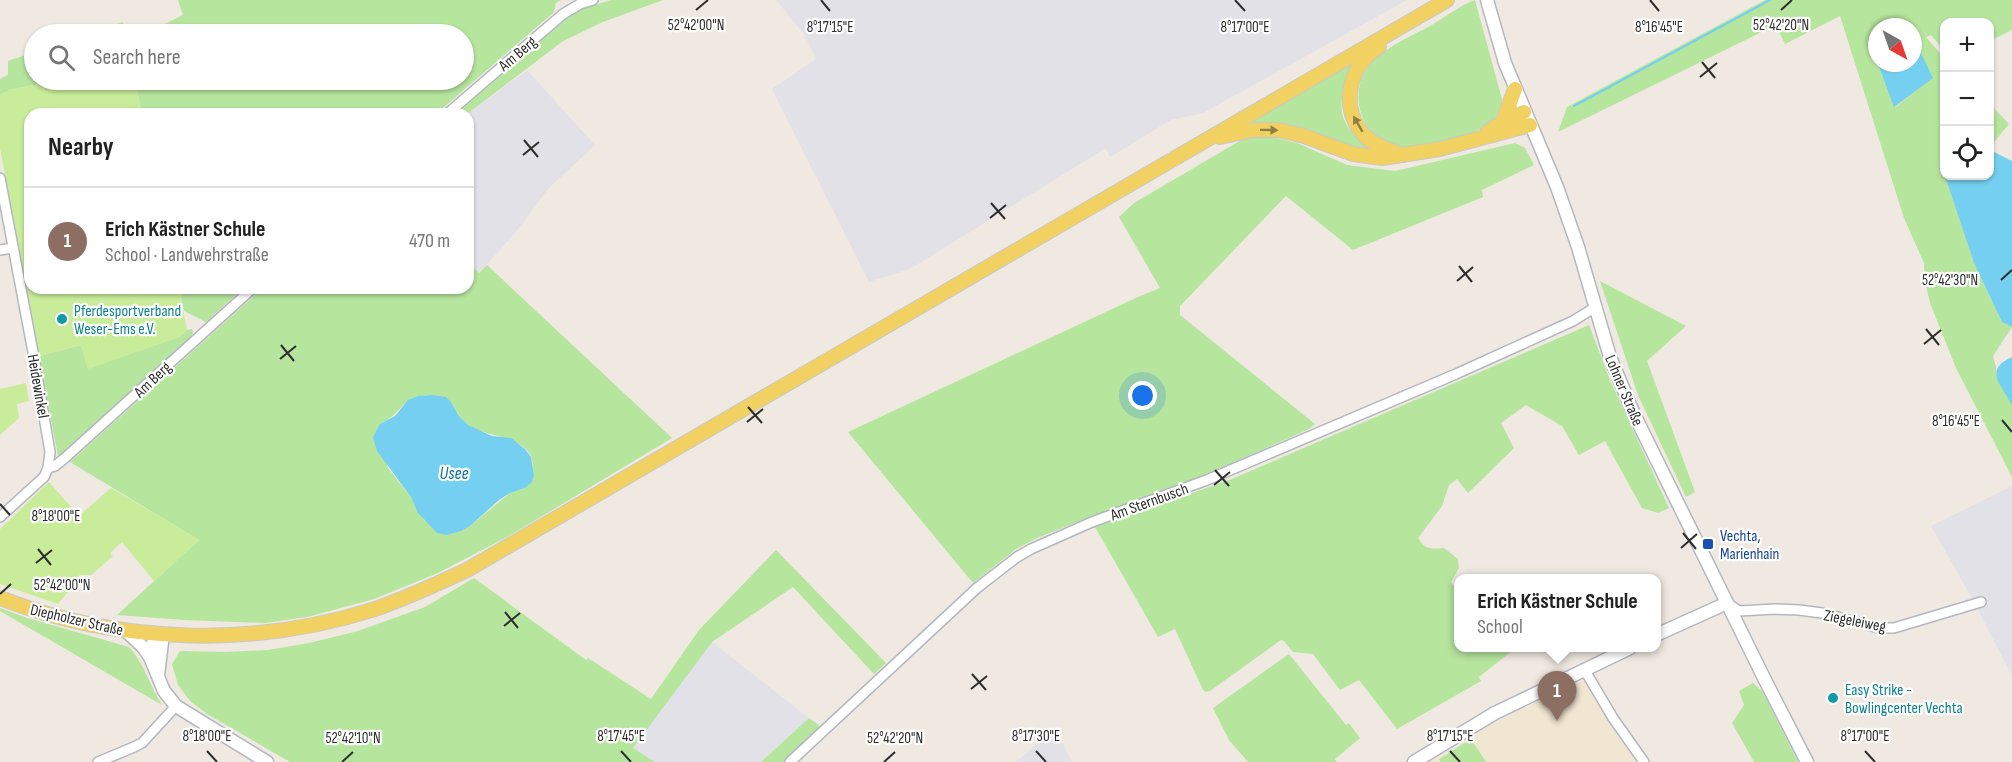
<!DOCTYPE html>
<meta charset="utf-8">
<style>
:root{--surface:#fff;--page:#f2f2f2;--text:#222;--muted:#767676;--line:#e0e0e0;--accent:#b45309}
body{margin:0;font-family:"Sofia Sans Condensed",sans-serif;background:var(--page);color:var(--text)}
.controls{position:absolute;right:18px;top:18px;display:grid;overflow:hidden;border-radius:12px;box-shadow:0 2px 4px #0004}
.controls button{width:54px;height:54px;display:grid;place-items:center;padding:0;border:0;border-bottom:2px solid var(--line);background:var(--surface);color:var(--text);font:30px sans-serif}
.compass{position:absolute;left:1868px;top:18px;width:54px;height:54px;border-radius:50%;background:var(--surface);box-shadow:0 2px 4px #0004;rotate:140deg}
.you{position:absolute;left:1143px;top:396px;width:21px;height:21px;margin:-15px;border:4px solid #fff;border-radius:50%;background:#1a73e8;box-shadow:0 0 0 9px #1a73e833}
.badge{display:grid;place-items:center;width:39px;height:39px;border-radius:50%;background:var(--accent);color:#fff;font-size:20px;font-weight:700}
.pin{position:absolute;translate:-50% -50px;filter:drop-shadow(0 2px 3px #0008)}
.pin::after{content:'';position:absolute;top:32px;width:21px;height:18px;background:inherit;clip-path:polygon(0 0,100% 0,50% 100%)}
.popup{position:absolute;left:1454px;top:574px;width:207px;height:78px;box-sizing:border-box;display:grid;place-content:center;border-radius:12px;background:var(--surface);filter:drop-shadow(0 2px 4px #0005);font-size:20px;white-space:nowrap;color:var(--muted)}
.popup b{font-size:22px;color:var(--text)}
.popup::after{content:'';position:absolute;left:50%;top:100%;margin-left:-12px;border:12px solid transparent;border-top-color:var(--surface)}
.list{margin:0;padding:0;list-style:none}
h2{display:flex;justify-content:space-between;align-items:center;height:78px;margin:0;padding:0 24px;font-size:26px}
h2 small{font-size:20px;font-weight:400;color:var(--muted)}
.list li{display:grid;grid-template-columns:39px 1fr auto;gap:18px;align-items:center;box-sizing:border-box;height:108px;padding:0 24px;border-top:2px solid var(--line)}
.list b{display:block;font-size:22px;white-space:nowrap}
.list p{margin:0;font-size:20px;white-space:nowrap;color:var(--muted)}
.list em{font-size:20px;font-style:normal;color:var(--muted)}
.icon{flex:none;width:33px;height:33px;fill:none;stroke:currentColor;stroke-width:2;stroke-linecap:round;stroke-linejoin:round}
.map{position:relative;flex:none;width:2012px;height:762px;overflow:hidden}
.search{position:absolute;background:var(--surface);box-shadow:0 2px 4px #0004;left:24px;top:24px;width:450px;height:66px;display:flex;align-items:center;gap:15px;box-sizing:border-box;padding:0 21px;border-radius:33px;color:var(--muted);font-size:22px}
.panel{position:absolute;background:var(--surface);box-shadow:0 2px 4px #0004;left:24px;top:108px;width:450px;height:186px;border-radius:18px}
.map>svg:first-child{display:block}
.industrial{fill:#e3e1e8}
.education{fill:#f0e6d1}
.green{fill:#b6e59e;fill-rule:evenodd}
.pitch{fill:#c9ec9a}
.water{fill:#75cff0}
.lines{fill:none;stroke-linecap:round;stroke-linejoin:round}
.stream{stroke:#75cff0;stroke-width:2}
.street-casing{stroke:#b4b7c1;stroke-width:12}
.secondary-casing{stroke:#b4b7c1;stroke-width:15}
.primary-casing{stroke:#c9c9c9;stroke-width:16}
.street{stroke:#fff;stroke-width:9}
.secondary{stroke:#fff;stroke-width:12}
.primary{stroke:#f2d163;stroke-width:14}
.oneway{fill:#908048}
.ticks{fill:none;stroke:#2e2e2e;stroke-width:2}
.culture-dot{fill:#0f9aa8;stroke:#fff;stroke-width:2}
.transit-dot{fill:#1a4fb4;stroke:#fff;stroke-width:2}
.labels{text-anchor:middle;stroke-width:4.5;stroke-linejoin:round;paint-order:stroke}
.street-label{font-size:16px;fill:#2e2e2e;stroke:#fff}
.culture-label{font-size:16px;fill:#0d838f;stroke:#fff;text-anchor:start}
.transit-label{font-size:16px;fill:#164399;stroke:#fff;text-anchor:start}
.water-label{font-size:18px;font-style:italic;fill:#0d6fa3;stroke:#fff}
.ticks-label{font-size:15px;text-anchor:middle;fill:#2e2e2e;stroke:#fff;stroke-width:4.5;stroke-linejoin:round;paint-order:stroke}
</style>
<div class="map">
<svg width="2012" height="762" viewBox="0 0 2012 762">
<rect width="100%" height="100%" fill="#efe9e1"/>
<g class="industrial">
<path d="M776 0H1407L1203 113 1171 120 1110 157 1106 148 910 269 869 282 772 89 816 59 804 34Z"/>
<path d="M527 70 595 145 548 189 516 232 479 273 468 262 467 114Z"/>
<path d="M2012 486V676L1973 600 1931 526Z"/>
<path d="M712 642 809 718 761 762H655L632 748Z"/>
<path d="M1055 728 1072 762H1016Z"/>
</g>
<path class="education" d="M1583 681 1589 686 1610 724 1636 762H1428L1438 757 1444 756 1479 732 1504 718 1577 682Z"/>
<g class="green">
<path d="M178 0H561L556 3 554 12 436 114H142L135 80H464V34H144L183 15Z"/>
<path d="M611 0H663L603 22 563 41 467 114H454L565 19 582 9Z"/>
<path d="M1475 0 1503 103C1493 127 1477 132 1453 139 1435 144 1414 150 1395 146 1362 139 1348 95 1367 69 1382 47 1413 36 1435 23 1448 15 1461 5 1475 0Z"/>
<path d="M1765 0H2012V30L1990 41V22H1944V50L1931 35 1926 37 1944 58V158L1941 163 1974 263 2002 322 2012 327 1993 356 1996 367V374L2012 405V477L1956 368 1930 303 1925 281 1924 263 1904 218 1840 16 1785 44 1776 25 1558 132 1567 107ZM1885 19 1897 27H1913V37L1932 78 1895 107 1879 68 1887 63H1877V27H1882Z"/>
<path d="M123 22 126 34H87Z"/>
<path d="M34 52V80H59L9 90 0 95V79L8 75V61Z"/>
<path d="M1355 61C1334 107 1335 123 1376 154 1341 147 1309 126 1273 123 1262 122 1251 126 1240 127Z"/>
<path d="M1990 104 2009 124 1990 147Z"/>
<path d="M1269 136 1297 143 1347 165 1395 171 1515 143 1525 148 1534 165 1482 190 1483 197 1353 250 1286 196 1180 306V315L1315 424 1309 429 1203 476 1090 517 1037 538 1016 549 973 583 848 432 1138 297 1160 288 1119 217 1134 203 1243 139Z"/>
<path d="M468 262 479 273 487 265 672 438 509 536 438 573 374 599 307 617 265 623 184 620 117 615 199 540 70 462 263 288H468ZM432 395 451 402C456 410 460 419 468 425 486 437 520 435 531 456 533 461 533 469 534 475L525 488 510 493 470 526 461 531 447 535 424 520 411 497 388 468 380 424C396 418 402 401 416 397 421 395 427 396 432 395Z"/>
<path d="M1600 281 1686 326 1647 361 1695 492 1686 497 1638 395Z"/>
<path d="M179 288H243L206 322 184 311Z"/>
<path d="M1589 325 1610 380 1669 508 1658 513 1642 508 1605 441 1579 455 1562 426 1526 405 1501 423 1514 448 1468 493 1457 479 1449 485 1442 506 1418 538C1425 550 1431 549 1444 548L1458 559 1459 568 1451 582 1458 591V648H1511L1513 650 1479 677 1481 681 1397 729 1359 680 1340 690 1313 654 1293 652 1284 641 1281 640 1210 691 1206 692 1203 690 1175 629 1158 637 1095 527 1232 479Z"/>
<path d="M192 329 193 332 190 338 131 393 58 456 39 356 81 345 88 368 179 337 187 330Z"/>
<path d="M776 550 886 663 874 674 793 587 712 642 633 748 655 762H290L207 714 190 701 178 685 172 664 180 651 225 652 268 650 309 643 358 631 425 607 474 578 586 660 588 658 651 699 699 630Z"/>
<path d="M0 608 24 617 129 647C144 663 150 686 162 705L0 611Z"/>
<path d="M1289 654 1346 725 1349 723 1360 738 1335 759 1337 762H1248L1229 740 1213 708Z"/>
<path d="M1753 683 1763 692 1798 762H1754L1732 723 1744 705 1739 691Z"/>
<path d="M809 718 819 725V729L783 762H761Z"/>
<path d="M1471 739 1486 762H1441L1439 759Z"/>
</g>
<g class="pitch">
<path d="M59 80H135L142 114H30V288H179L187 330 179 337 88 369 81 345 39 356 0 148V95L9 90Z"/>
<path d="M26 383 29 401 17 404 19 418 0 435V389Z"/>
<path d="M49 482 79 516 111 488 200 540 154 581 122 542 110 553 113 556 91 575H80L71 584 73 586 58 604 0 584V529Z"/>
</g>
<g class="water">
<path d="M1913 37 1933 78 1894 107 1879 67 1887 63H1913Z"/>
<path d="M1990 150 2012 161V327L2002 322 1974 263 1945 176H1990Z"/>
<path d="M2012 357V405C2001 384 1983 370 2012 357Z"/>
<path d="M432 395 446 397 451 402 459 416 468 425 492 436 511 438 525 449 531 457 534 475 532 482 525 488 510 493 499 500 470 526 461 531 447 535 437 533 418 513 411 497 377 451 373 437 380 424 395 416 408 400 418 396Z"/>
</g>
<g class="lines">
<path class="stream" d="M1574 106 1770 0"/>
<defs>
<g id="street">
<path d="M447 114 563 14 580 4 593 0"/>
<path d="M0 178 33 352 50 452 48 468 44 477 0 517"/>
<path d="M0 250 13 248"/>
<path d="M48 468 55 466 66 457 253 288"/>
<path d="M1727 603 1739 611 1775 609 1799 610 1822 613 1879 628H1894L1981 602"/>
<path d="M1584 669 1613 718 1644 762"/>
<path d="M98 762 134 747 142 743 176 706"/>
<path d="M790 762 977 588 1017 557 1031 549 1092 522 1207 480 1456 374 1573 321 1594 308"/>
</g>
<g id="secondary">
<path d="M1487 0 1505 63 1557 187 1578 247 1610 357 1633 412 1764 678 1807 762"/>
<path d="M126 631 143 647 150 657"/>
<path d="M155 634 150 657 164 691 176 706 267 762"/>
<path d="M1656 635 1727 603"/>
<path d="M158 675 163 634"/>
<path d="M1414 762 1495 713 1630 648"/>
</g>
<g id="primary">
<path d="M1379 47C1348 65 1339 110 1365 136 1375 146 1389 150 1403 155"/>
<path d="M1503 121 1515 89"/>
<path d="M1487 133 1503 121 1524 112"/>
<path d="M1220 137 1253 130H1279L1304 136 1353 154 1382 158 1440 149 1530 125"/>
<path d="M0 598C118 644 254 648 375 609 407 598 437 584 467 570L1447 0"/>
</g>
</defs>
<use href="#street" class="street-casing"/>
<use href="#secondary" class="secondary-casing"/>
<use href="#primary" class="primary-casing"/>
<use href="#street" class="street"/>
<use href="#secondary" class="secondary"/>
<use href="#primary" class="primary"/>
</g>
<defs><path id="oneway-solid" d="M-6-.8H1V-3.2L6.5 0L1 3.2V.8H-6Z" transform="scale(1.5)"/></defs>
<g class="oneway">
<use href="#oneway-solid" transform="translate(1358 124) rotate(-120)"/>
<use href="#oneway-solid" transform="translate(1269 130) rotate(1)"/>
</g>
<path class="ticks" d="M821 0 830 11M1235 0 1245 11M1650 0 1659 11M696 10 708 0M1781 10 1792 0M1702 62 1715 78M1700 77 1717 63M524 140 538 157M523 155 539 142M991 203 1005 219M990 218 1006 205M1459 266 1472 282M2001 280 2012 270M1457 281 1473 267M1926 329 1939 345M1924 344 1941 330M281 345 294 361M280 359 296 346M748 407 762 423M2002 420 2012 432M747 422 763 409M1215 470 1229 486M1214 485 1230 472M0 504 10 515M1683 533 1696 549M1681 548 1697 534M38 549 51 565M36 563 52 550M0 594 11 584M505 612 518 628M504 626 520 613M972 674 986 690M971 689 987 676M207 751 217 762M621 751 631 762M1036 751 1046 762M1450 751 1460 762M1865 751 1875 762M342 762 353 752M884 762 895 752"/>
<g class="culture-dot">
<circle cx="62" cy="319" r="6"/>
<circle cx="1833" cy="698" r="6"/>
</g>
<rect class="transit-dot" x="1702" y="538" width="12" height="12" rx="3"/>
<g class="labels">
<g class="street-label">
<text transform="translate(517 53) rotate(-40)" y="6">Am Berg</text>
<text transform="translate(152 379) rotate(-43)" y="6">Am Berg</text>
<text transform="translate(39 386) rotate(80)" y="6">Heidewinkel</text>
<text transform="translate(1625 390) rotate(67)" y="6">Lohner Straße</text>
<text transform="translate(1149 501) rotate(-20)" y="6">Am Sternbusch</text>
<text transform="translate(77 619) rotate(13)" y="6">Diepholzer Straße</text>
<text transform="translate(1855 620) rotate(11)" y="6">Ziegeleiweg</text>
</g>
<g class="culture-label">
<text x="74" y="316">Pferdesportverband<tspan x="74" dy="18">Weser-Ems e.V.</tspan></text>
<text x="1845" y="695">Easy Strike -<tspan x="1845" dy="18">Bowlingcenter Vechta</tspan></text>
</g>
<g class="transit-label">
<text x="1720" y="541">Vechta,<tspan x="1720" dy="18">Marienhain</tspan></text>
</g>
<g class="water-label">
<text x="454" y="479">Usee</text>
</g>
</g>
<g class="ticks-label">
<text x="696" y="30">52°42'00"N</text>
<text x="1781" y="30">52°42'20"N</text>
<text x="830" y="32">8°17'15"E</text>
<text x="1245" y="32">8°17'00"E</text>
<text x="1659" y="32">8°16'45"E</text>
<text x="1950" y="285">52°42'30"N</text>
<text x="1956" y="426">8°16'45"E</text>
<text x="56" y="521">8°18'00"E</text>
<text x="62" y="590">52°42'00"N</text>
<text x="207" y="741">8°18'00"E</text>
<text x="621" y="741">8°17'45"E</text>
<text x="1036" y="741">8°17'30"E</text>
<text x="1450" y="741">8°17'15"E</text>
<text x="1865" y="741">8°17'00"E</text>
<text x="353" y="743">52°42'10"N</text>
<text x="895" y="743">52°42'20"N</text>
</g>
</svg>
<div class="controls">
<button>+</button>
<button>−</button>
<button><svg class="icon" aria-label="locate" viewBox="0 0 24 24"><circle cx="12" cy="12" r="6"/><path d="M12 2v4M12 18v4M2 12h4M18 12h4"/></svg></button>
</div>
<svg class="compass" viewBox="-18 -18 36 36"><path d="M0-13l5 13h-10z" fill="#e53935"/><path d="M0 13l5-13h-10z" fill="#767676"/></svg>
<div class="you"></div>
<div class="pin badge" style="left:1557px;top:721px;background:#8d6e63">1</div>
<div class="popup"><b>Erich Kästner Schule</b>School</div>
<div class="search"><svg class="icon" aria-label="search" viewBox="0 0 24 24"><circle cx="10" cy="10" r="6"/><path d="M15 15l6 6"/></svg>Search here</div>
<section class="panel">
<h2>Nearby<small></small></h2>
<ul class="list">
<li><span class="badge" style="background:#8d6e63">1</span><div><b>Erich Kästner Schule</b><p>School · Landwehrstraße</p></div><em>470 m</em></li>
</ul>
</section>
</div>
